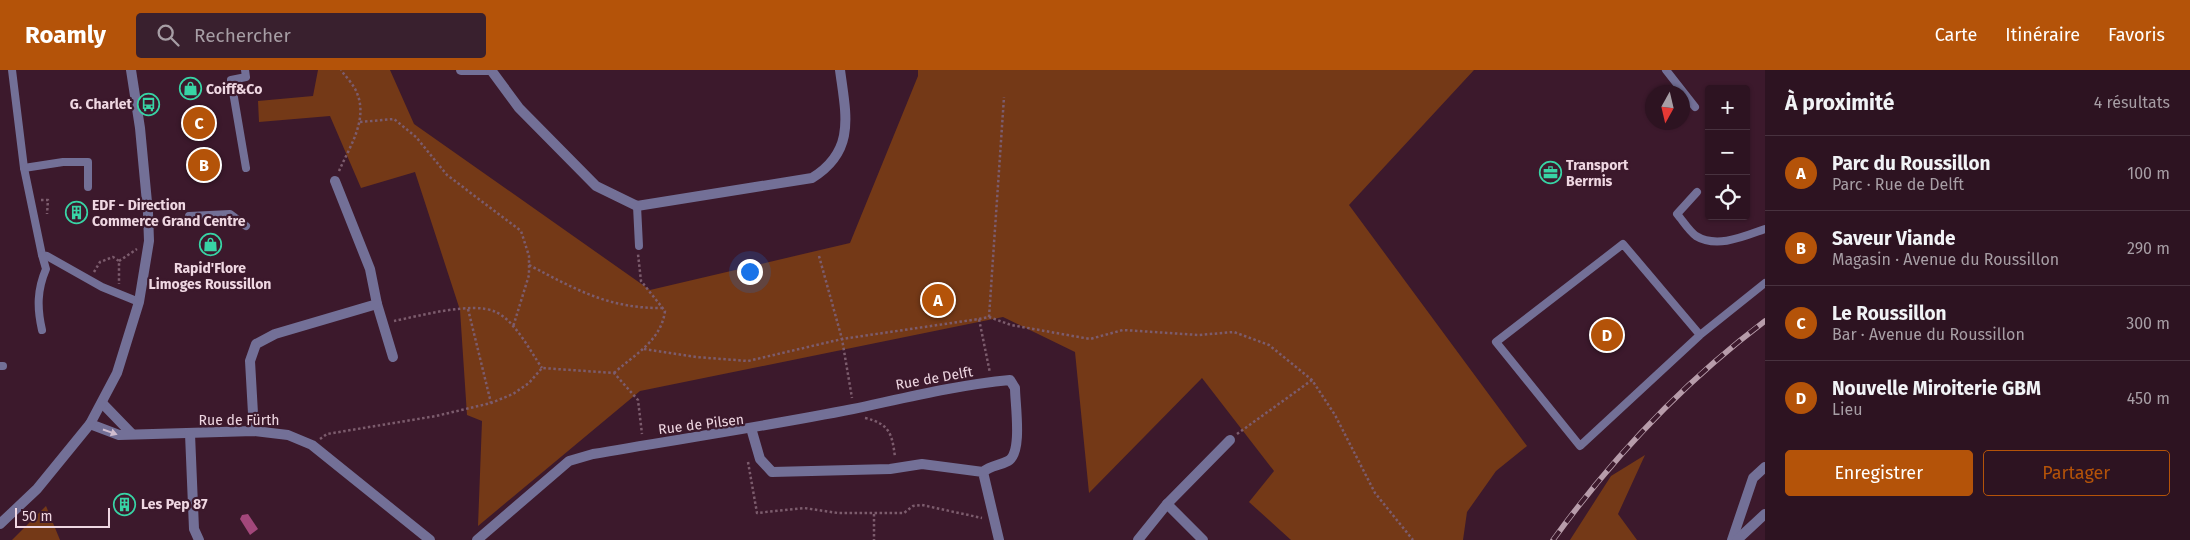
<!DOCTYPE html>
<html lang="fr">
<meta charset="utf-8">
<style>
:root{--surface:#2d1321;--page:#39202e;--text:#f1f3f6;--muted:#a79ea5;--line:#48323f;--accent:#b45309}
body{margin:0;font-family:"Fira Sans",sans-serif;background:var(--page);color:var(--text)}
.controls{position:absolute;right:15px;top:15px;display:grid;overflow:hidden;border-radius:5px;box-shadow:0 1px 4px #0004}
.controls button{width:45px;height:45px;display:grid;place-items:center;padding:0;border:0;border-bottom:1px solid var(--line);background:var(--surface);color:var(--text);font:25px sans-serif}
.compass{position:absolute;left:1645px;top:15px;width:45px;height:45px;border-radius:50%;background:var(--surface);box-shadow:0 1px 4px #0004;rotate:188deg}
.scale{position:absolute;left:15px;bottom:12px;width:95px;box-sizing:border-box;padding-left:5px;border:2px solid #efd7e2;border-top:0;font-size:14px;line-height:18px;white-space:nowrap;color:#efd7e2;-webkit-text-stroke:4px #3c192c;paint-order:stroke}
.you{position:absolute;left:749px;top:201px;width:18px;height:18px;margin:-12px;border:4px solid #fff;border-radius:50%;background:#1a73e8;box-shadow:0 0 0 8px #1a73e833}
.badge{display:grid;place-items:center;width:32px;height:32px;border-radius:50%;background:var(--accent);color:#fff;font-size:16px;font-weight:700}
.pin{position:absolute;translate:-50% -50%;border:2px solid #fff;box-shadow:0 1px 5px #0006}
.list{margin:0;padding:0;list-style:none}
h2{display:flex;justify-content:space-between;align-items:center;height:65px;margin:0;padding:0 20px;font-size:21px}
h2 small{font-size:16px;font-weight:400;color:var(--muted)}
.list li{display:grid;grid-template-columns:32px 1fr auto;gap:15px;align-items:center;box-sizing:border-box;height:75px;padding:0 20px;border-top:1px solid var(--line)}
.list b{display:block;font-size:19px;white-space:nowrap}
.list p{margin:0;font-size:16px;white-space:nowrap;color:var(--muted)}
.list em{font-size:16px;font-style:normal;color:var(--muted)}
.actions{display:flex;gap:10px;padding:15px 20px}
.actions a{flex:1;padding:11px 0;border:1px solid var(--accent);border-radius:5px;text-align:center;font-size:18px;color:var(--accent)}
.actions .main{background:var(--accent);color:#fff}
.icon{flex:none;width:28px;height:28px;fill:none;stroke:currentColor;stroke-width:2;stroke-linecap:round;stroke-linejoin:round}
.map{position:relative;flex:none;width:1765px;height:470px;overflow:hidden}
header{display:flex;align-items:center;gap:30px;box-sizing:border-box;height:70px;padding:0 25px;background:var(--accent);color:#fff}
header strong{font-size:24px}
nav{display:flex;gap:28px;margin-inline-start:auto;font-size:18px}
.search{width:350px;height:45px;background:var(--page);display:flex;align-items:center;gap:12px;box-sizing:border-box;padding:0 18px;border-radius:5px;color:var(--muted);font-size:19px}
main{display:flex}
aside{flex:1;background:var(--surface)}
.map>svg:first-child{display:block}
.green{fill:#743917}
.water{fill:#a3477b}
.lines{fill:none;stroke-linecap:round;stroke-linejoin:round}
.path{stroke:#7c5c6d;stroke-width:2.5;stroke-dasharray:2.5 2.5;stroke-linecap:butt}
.service{stroke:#737097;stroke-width:8}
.minor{stroke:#737097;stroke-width:10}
.tertiary{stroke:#737097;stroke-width:10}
.rail-casing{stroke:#b79caa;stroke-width:5.5}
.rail{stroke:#3c192c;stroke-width:4;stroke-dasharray:11;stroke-linecap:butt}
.oneway{fill:#d0bdcf}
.labels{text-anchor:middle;stroke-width:4.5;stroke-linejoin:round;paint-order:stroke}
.poi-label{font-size:14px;font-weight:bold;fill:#efd7e2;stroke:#3c192c;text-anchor:start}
.street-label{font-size:14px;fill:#efd7e2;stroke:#3c192c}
</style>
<header>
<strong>Roamly</strong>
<div class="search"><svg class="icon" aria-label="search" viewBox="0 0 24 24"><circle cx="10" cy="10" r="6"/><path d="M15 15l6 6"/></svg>Rechercher</div>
<nav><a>Carte</a><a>Itinéraire</a><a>Favoris</a></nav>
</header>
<main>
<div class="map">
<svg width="1765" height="470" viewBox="0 0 1765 470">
<rect width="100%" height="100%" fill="#3c192c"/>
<g class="green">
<path d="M318 0H390L414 54 650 220 850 173 918 6V0H1474L1349 135 1527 376 1496 401 1467 442 1463 470H1291L1249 432 1274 401 1202 308 1089 423 1075 282 1003 247 640 321 478 456 482 351 467 345 460 240 415 102 361 118 330 46 259 52 258 31 313 26Z"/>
<path d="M1645 385 1618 444 1637 470H1570L1611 406Z"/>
<path d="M46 436 60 470H12Z"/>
</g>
<path class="water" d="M248 444 258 459 250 465 240 449 242 445Z"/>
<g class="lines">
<g class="path">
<path d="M360 52 394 49 416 67 447 105 521 161 529 186V205L513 257"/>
<path d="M339 101C350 76 368 50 357 23 354 15 346 7 341 0"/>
<path d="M41 130H48L47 144"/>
<path d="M819 186 842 269 852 328"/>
<path d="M119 191 137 179"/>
<path d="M529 195C575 219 609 239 663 238"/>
<path d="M94 202 100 192 113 187 119 191V214"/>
<path d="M468 239 491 333"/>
<path d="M989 247 1004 27"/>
<path d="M979 249 989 247 1011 255 1090 269 1123 260 1199 265 1234 262 1269 275 1312 310 1335 345 1375 423 1413 470"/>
<path d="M394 251C419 246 473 231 496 242 516 252 530 281 542 298"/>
<path d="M644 279 696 287 748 291 842 269 979 249 990 303"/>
<path d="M614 303C635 284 661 271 665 241L641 211 638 184"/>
<path d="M865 348C890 354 892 364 895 387"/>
<path d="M1237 364 1312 310"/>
<path d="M320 369 327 364 436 346 491 333 513 324 529 313 542 298 614 303 638 330 642 364"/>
<path d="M748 392 757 443 804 438 838 443H904L913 436 922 435 982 448"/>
<path d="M874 444V470"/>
</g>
<g class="service">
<path d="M12 0 24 98 42 185 47 186 102 217 139 232"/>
<path d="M245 0 246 7 231 10 246 98"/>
<path d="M1666 0 1695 37"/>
<path d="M24 98 63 92H88V117"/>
<path d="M1697 122 1677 144C1683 151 1689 161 1696 166 1717 179 1745 166 1765 159"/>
<path d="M637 136 639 176"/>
<path d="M189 146 230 144 246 156"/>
<path d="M42 260C37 238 37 220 46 199L42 185"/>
<path d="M1700 265 1623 174 1496 272 1580 376 1700 265 1765 213"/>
<path d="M0 296H3"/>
</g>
<g class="minor">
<path d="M461 0H491"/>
<path d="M491 0 519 38 596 116 637 136 812 108C856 81 846 45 840 0"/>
<path d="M377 234 393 287"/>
<path d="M102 333 132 364"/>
<path d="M90 354 119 365 254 361 288 365 312 375 430 470"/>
<path d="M751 358 760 389 772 402 890 399 922 394 983 402 999 470"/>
<path d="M254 361 250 291 256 274 275 264 377 234 370 199 335 111"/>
<path d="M190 364 194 459 199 470"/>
<path d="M477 470 569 391 593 384C680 369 767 356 853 339 905 328 957 315 1010 310L1015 318C1015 334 1023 383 1008 391 999 396 991 395 983 402"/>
<path d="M1138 470 1167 434"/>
<path d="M1203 470 1167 434 1230 370"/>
<path d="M1732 470 1753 408 1765 397"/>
<path d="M1737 470 1765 444"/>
</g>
<path class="tertiary" d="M0 454 37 419 90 354 117 303 139 232 149 171 148 143 140 58 131 0"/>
<defs>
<path id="rail" d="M1553 470C1613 387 1683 313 1765 251"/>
</defs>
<use href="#rail" class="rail-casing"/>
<use href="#rail" class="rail"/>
</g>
<defs><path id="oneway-solid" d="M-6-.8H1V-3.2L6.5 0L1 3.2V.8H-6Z" transform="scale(1.25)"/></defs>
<use class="oneway" href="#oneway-solid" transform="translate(110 362) rotate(19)"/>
<defs>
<symbol id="shop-ring" viewBox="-11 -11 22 22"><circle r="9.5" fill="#3c192c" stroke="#38d4a5" stroke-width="1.5"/><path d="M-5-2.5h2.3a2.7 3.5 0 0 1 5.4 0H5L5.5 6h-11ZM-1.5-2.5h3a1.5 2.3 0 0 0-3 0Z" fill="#38d4a5"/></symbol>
<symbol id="bus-ring" viewBox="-11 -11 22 22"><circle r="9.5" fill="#3c192c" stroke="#38d4a5" stroke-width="1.5"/><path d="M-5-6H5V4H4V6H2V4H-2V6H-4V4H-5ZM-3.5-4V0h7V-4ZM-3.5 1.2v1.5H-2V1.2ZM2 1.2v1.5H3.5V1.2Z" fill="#38d4a5"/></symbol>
<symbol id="office-ring" viewBox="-11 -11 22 22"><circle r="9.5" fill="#3c192c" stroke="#38d4a5" stroke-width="1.5"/><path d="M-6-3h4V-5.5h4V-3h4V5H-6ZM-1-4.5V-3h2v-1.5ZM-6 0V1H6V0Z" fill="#38d4a5"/></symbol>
<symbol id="building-ring" viewBox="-11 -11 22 22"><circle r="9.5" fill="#3c192c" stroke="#38d4a5" stroke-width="1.5"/><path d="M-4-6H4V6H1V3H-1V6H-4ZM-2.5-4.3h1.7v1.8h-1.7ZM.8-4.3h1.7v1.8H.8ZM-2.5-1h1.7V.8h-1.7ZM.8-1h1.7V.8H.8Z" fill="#38d4a5"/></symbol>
</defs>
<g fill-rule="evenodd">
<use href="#shop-ring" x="178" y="6" width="25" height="25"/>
<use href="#bus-ring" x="136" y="22" width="25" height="25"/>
<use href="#office-ring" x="1538" y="90" width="25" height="25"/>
<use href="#building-ring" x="64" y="130" width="25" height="25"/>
<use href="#shop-ring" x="198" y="162" width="25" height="25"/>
<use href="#building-ring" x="112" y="422" width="25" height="25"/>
</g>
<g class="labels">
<g class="poi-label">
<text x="206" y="24">Coiff&amp;Co</text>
<text x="132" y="39" text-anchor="end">G. Charlet</text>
<text x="1566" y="100">Transport<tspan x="1566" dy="16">Berrnis</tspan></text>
<text x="92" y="140">EDF - Direction<tspan x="92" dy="16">Commerce Grand Centre</tspan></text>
<text x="210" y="203" text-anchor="middle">Rapid'Flore<tspan x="210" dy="16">Limoges Roussillon</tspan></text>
<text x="141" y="439">Les Pep 87</text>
</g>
<g class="street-label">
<text transform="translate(934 308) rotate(-10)" y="5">Rue de Delft</text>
<text x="239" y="355">Rue de Fürth</text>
<text transform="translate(701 354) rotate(-7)" y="5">Rue de Pilsen</text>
</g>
</g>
</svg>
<div class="controls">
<button>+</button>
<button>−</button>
<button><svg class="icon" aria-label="locate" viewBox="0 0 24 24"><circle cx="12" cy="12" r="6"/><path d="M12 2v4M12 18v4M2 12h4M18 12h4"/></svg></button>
</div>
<svg class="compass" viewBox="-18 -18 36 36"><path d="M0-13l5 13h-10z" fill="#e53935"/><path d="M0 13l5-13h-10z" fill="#a79ea5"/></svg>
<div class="scale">50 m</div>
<div class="you"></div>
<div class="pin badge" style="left:938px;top:230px">A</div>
<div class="pin badge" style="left:204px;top:95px">B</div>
<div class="pin badge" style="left:199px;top:53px">C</div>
<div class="pin badge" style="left:1607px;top:265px">D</div>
</div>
<aside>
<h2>À proximité<small>4 résultats</small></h2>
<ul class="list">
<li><span class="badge">A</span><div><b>Parc du Roussillon</b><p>Parc · Rue de Delft</p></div><em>100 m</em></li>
<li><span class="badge">B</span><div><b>Saveur Viande</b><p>Magasin · Avenue du Roussillon</p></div><em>290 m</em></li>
<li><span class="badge">C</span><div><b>Le Roussillon</b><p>Bar · Avenue du Roussillon</p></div><em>300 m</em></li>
<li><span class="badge">D</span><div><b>Nouvelle Miroiterie GBM</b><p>Lieu</p></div><em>450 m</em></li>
</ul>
<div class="actions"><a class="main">Enregistrer</a><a>Partager</a></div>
</aside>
</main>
